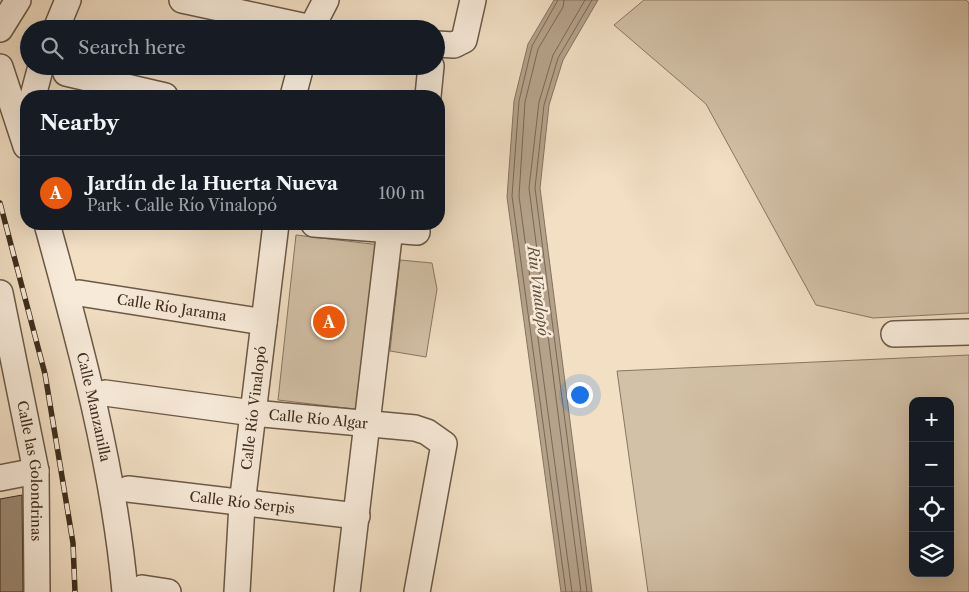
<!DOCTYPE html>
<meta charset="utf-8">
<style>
:root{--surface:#171b24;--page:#242831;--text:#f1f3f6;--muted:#9ea1a6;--line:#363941;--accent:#ea580c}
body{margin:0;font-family:"Libre Caslon Text",serif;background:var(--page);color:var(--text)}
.controls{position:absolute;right:15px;bottom:15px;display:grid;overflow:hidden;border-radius:10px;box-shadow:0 5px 20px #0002}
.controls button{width:45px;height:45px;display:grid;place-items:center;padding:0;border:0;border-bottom:1px solid var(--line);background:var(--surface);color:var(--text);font:25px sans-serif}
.you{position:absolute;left:579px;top:394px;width:18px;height:18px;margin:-12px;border:4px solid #fff;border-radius:50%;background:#1a73e8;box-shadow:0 0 0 8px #1a73e833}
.badge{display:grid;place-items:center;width:32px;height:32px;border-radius:50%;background:var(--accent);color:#fff;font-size:16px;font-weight:700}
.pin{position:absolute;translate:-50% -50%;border:2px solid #fff;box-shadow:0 1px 5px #0006}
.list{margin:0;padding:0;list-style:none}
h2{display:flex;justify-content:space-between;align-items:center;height:65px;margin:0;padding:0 20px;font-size:21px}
h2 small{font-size:16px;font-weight:400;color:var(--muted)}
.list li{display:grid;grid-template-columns:32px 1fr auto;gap:15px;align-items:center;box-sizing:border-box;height:75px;padding:0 20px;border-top:1px solid var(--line)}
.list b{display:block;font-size:19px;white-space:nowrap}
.list p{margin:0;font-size:16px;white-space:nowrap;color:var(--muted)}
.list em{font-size:16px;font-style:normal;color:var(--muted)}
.icon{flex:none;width:28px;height:28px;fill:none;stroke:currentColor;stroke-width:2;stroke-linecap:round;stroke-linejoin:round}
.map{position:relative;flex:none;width:969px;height:592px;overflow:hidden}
.search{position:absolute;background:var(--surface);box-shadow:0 5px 20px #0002;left:20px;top:20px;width:425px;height:55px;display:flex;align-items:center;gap:12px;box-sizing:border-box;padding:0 18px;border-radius:28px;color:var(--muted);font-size:19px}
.panel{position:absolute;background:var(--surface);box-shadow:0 5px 20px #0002;left:20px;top:90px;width:425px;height:140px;border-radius:20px}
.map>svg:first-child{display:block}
.green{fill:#d3c1a7;stroke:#887662;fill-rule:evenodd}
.water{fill:#b5a28b;stroke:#85735f}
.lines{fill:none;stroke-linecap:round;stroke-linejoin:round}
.shore{stroke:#7a6754;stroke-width:1}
.building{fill:#9c8973;stroke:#3e2c1c}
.minor-casing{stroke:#6b5946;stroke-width:28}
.minor{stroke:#f7ead9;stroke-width:25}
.rail-casing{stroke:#3e2c1c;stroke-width:5.5}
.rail{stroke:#f7ead9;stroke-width:4;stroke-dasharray:11;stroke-linecap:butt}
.labels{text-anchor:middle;stroke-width:5;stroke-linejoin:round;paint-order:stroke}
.street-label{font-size:14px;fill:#3e2c1c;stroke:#f7ead9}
.water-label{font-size:15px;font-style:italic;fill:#624f3d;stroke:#f7ead9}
</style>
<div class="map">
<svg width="969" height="592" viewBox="0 0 969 592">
<rect width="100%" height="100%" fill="#f2dfc4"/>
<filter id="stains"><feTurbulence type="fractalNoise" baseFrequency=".004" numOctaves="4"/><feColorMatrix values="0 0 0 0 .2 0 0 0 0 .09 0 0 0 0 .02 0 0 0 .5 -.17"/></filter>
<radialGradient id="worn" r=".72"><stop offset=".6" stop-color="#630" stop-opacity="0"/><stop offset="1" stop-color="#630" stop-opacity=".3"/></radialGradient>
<g class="green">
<path d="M644 0H966L969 3V313L873 318 816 305 706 104 614 25Z"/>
<path d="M296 235 380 245 362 410 278 400Z"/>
<path d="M400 260 432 263 437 289 426 357 390 351Z"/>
<path d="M969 355V592H648L617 371ZM913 401H950V573H913Z"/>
</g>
<path class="water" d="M554 0H598L563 60 549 105 540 188 592 592H561L507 197 514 101 528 44Z"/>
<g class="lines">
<g class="shore">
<path d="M558 0 532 46 519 101 512 196 566 592"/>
<path d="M564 0 563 7 538 49 525 102 519 196 572 592"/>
<path d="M581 592 529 188 539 102 553 55 585 0"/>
<path d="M587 592 535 188 544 105 558 58 592 0"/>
</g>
</g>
<path class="building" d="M22 495 23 592H0V499Z"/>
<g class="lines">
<defs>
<g id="minor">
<path d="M182 0 316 29"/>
<path d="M0 29 18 0"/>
<path d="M56 29 68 0"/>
<path d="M311 29 326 0"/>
<path d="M436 44 454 45 464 40 473 0"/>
<path d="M0 67 26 146"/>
<path d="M66 73 165 96"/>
<path d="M33 96 41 66"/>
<path d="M293 96 301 66"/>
<path d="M428 96 431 66"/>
<path id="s1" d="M47 224C80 343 114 469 125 592"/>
<path d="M314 224 417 232V224"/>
<path id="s2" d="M0 293 36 471 37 592"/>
<path id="s3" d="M79 293 264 322"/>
<path d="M894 334 969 332"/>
<path id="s4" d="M105 393 253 413 415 428 427 432 444 444 417 592"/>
<path d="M0 478 36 471"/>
<path id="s5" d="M128 489 357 516"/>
<path d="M142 588 168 592"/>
<path id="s6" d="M237 592 242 504 276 224"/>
<path d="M347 592 390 229"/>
</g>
</defs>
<use href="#minor" class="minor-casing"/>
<use href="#minor" class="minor"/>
<defs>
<path id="rail" d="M0 203 45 374 73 543 75 592"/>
</defs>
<use href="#rail" class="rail-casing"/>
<use href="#rail" class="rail"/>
</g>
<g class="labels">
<g class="street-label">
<text dy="5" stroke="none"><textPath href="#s3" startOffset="94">Calle Río Jarama</textPath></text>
<text dy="5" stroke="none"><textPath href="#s1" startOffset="189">Calle Manzanilla</textPath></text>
<text dy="5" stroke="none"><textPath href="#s6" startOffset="185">Calle Río Vinalopó</textPath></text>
<text dy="5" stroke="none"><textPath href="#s4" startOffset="215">Calle Río Algar</textPath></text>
<text dy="5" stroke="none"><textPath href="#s2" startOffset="181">Calle las Golondrinas</textPath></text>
<text dy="5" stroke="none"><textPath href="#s5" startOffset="115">Calle Río Serpis</textPath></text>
</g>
<g class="water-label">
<text transform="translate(538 291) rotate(83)" y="5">Riu Vinalopó</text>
</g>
</g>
<rect width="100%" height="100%" filter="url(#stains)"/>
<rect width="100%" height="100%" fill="url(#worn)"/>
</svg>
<div class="controls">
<button>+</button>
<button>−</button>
<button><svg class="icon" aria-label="locate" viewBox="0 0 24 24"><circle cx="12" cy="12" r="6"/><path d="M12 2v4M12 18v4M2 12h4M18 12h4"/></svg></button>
<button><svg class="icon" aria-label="layers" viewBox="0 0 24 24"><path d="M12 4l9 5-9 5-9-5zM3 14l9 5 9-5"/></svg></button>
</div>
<div class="you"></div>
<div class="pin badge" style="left:329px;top:322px">A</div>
<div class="search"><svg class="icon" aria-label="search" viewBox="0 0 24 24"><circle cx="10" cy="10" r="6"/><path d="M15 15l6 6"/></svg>Search here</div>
<section class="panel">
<h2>Nearby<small></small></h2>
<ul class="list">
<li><span class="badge">A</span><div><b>Jardín de la Huerta Nueva</b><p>Park · Calle Río Vinalopó</p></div><em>100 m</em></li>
</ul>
</section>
</div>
